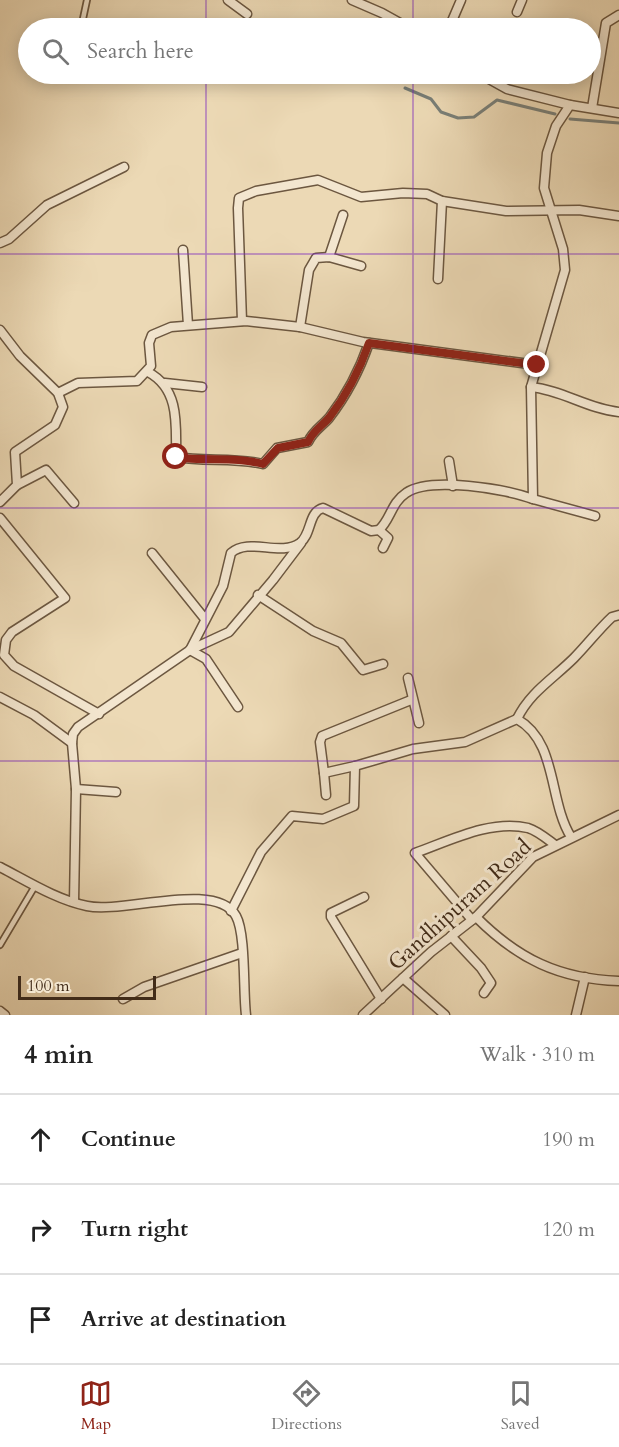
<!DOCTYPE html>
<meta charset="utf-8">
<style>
:root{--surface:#fff;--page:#f2f2f2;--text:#222;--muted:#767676;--line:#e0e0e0;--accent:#8f2418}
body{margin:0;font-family:Cardo,serif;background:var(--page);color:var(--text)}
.scale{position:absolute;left:18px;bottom:15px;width:138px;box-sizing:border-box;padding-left:6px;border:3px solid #422c19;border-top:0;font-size:16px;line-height:21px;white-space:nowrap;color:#422c19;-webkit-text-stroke:4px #f3e6cf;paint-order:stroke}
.stop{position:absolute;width:18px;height:18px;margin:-14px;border:4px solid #8f2418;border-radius:50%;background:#fff}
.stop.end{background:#8f2418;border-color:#fff;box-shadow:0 2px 6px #0008}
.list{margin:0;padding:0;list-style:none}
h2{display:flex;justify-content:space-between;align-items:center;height:78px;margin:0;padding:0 24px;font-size:26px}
h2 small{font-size:20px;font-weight:400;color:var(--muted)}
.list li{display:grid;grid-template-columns:39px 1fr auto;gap:18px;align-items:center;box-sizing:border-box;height:90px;padding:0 24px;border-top:2px solid var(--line)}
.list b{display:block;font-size:22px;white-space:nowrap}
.list em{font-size:20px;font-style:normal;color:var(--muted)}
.icon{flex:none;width:33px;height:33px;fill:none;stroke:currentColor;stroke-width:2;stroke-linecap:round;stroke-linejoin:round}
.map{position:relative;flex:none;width:619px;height:1015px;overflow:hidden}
.search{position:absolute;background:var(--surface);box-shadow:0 3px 15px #0003;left:18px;right:18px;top:18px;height:66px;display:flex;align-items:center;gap:15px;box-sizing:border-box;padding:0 21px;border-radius:33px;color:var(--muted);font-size:22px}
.sheet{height:348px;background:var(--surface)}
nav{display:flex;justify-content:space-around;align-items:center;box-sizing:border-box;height:84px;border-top:2px solid var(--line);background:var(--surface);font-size:16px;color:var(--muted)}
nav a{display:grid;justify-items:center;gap:3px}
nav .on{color:var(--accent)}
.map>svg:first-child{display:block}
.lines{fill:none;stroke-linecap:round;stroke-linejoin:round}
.stream{stroke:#797f78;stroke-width:3}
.service-casing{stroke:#6c5740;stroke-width:8}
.minor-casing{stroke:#6c5740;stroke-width:11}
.service{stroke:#f3e6cf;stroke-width:4.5}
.minor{stroke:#f3e6cf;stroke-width:8}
.route{stroke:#8f2418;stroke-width:8}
.grid{fill:none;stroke:#7b2cbf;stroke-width:1.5;stroke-opacity:0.55}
.labels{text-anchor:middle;stroke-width:6;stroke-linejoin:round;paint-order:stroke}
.street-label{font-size:22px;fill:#422c19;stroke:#f3e6cf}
</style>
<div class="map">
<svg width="619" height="1015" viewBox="0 0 619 1015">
<rect width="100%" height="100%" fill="#ecd9b5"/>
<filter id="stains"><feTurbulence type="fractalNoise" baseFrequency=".00333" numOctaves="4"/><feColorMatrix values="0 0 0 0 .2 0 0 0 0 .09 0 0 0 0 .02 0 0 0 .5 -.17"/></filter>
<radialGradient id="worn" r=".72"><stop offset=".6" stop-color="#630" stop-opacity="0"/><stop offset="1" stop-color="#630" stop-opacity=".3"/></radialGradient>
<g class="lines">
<g class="stream">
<path d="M405 88 431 99 441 112 458 118 474 117 497 100 555 114"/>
<path d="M570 119 619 123"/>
</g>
<defs>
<g id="service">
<path d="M81 28 87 0"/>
<path d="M0 945 35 886"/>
</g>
<g id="minor">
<path d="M228 0 247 14"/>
<path d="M352 0 382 13 409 28"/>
<path d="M517 12 522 0"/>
<path d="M452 21 461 0"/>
<path d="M480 74 507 89 570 105"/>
<path d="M592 108 606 23 619 15"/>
<path d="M0 243 9 239 47 205 124 167"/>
<path d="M183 250 188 325"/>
<path d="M329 257 343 215"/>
<path d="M438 279 442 201"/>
<path d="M242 321 238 208 239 198 256 191 318 180 361 197 403 193 427 194 442 201 506 211 579 210 619 216"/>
<path d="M300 327 309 270 316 258 329 257 361 266"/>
<path d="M0 330 20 356 58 393 63 407 55 425 15 452 17 485 0 502"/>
<path d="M148 372C180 389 176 425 176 457 205 462 234 457 263 464L277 448 308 442C313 431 321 427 329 418 346 396 360 369 369 343"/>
<path d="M165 383 202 387"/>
<path d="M531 387C562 390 588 409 619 412"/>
<path d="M58 393 78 383 137 381 151 366 149 343 152 335 171 327 246 321 300 327 363 342 537 365"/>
<path d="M449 461 453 486"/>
<path d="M17 485 46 470 74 503"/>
<path d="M533 499 595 516"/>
<path d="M0 518 65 598 12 632 6 640 4 655 14 666 99 714"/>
<path d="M379 530 388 538 383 548"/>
<path d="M152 553 205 619"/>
<path d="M258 595 313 631 341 643 363 670 383 664"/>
<path d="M190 650 229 632 273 580 301 543"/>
<path d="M190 650 206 659 238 707"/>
<path d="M408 678 419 723"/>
<path d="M0 697 34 715 72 743"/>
<path d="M517 719C530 692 553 679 574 658 587 645 598 630 612 617L619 615"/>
<path d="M355 766 324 773 320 742 322 736 411 700"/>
<path d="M324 773 326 795"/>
<path d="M76 789 116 792"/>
<path d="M0 867C27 881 57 900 87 906 123 914 216 880 236 916 246 934 243 991 246 1015"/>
<path d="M364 897 331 913V917L381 999"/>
<path d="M74 902 76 789 72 743 73 734 78 727 190 650 223 586 231 553C249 537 280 557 300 543 312 534 308 512 323 508L371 531 379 530C391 519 391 503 406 493 430 476 506 489 533 499L531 387 565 270 563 249 544 188 547 153 556 126 570 105 619 113"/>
<path d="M231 911 261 852 292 816 323 819 354 806 355 766 413 749 465 742 517 719C558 742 548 800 571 837"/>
<path d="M476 917C518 959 559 979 619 981"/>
<path d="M472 920 415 853C449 841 491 819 528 828 538 831 547 839 555 845"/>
<path d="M451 936 481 968 491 983 484 993"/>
<path d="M403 978 445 1015"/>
<path d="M123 999 144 987 242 953"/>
<path d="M0 1011 5 1015"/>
<path d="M363 1015 431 952 476 917 533 857 619 815"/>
<path d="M576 1015 585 977"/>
</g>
</defs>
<use href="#service" class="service-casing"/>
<use href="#minor" class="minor-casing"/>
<use href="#service" class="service"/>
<use href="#minor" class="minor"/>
</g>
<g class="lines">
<path class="route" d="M176 457C205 462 234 456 263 464L278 448 308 442C313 431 321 427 329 418 346 396 360 369 369 343L537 365"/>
</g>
<path class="grid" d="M206 0V28M413 0V28M206 74V1015M413 74V1015M0 254H619M0 508H619M0 761H619"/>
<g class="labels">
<g class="street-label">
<text transform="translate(459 904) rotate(-42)" y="8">Gandhipuram Road</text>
</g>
</g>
<rect width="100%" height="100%" filter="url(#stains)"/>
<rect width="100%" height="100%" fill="url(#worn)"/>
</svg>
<div class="scale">100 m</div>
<div class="stop" style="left:176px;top:457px"></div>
<div class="stop end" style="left:537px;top:365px"></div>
<div class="search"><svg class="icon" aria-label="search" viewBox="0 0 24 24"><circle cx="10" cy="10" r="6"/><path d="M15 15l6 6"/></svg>Search here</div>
</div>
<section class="sheet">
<h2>4 min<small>Walk · 310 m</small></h2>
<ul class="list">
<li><svg class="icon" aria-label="ahead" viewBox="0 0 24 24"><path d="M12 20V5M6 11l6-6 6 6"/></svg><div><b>Continue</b></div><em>190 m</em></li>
<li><svg class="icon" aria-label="right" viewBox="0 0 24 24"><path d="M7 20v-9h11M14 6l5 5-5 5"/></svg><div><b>Turn right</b></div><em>120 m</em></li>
<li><svg class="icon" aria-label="arrive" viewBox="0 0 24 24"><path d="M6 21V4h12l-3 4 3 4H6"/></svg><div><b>Arrive at destination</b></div></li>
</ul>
</section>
<nav>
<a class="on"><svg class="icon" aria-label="map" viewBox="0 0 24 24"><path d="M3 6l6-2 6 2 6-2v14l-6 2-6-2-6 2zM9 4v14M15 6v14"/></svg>Map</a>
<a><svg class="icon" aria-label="directions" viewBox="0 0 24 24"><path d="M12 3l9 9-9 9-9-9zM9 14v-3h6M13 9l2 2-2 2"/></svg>Directions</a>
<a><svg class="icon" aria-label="saved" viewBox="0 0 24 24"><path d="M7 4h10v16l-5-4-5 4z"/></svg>Saved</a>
</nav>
